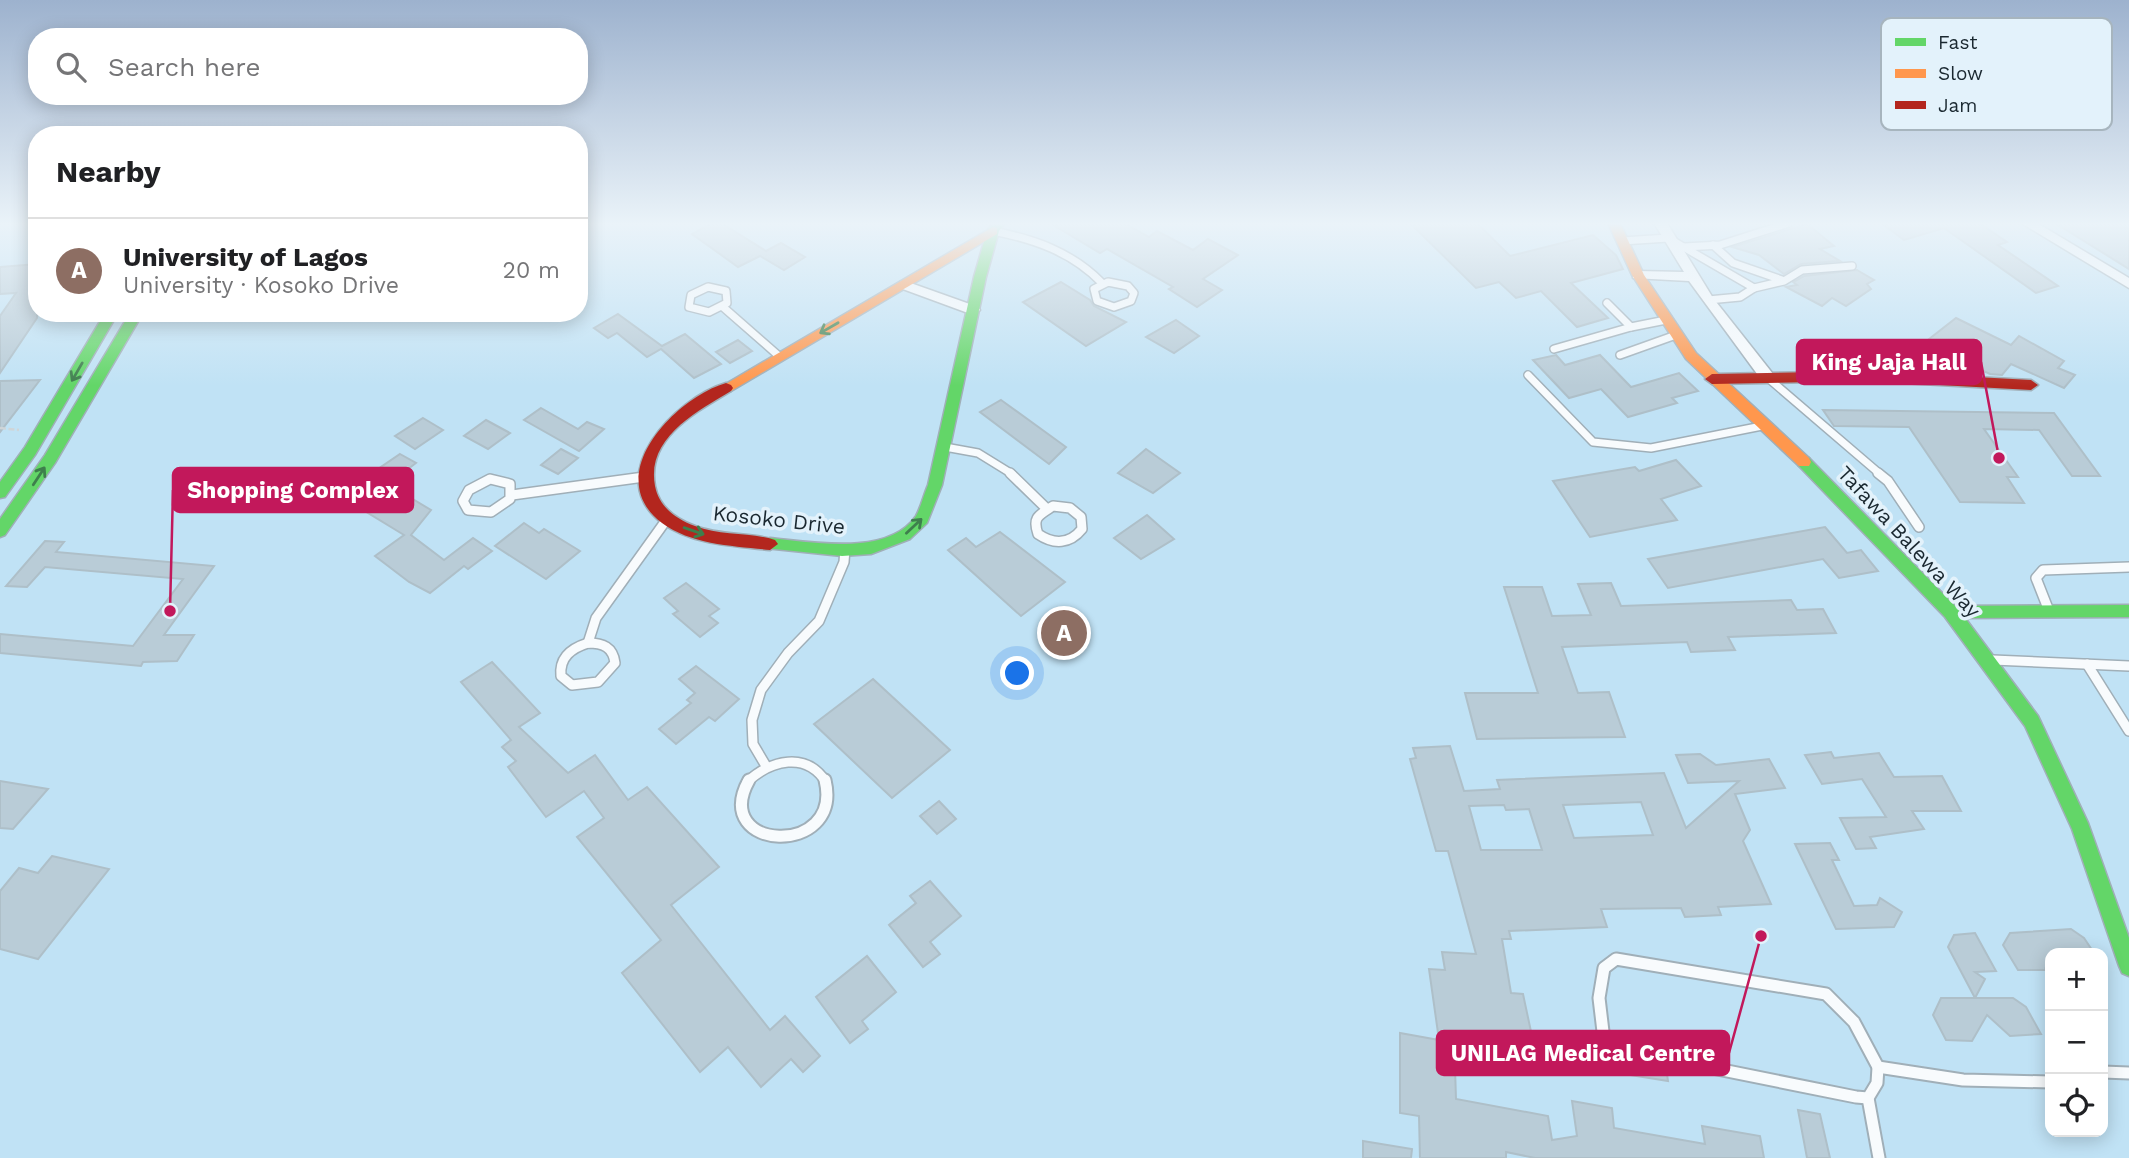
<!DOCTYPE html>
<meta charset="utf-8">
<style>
:root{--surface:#fff;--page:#f2f2f2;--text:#202124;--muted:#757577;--line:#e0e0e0;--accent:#5a6a74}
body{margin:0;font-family:"Work Sans",sans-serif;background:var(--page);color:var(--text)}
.controls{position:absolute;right:21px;bottom:21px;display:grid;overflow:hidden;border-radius:14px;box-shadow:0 4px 18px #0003}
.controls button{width:63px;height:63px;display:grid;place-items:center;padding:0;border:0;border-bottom:2px solid var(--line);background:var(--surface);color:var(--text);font:35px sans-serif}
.you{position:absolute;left:1018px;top:674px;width:24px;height:24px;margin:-18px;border:5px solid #fff;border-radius:50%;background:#1a73e8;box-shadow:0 0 0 10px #1a73e833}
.badge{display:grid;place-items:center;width:46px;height:46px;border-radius:50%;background:var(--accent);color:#fff;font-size:23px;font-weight:700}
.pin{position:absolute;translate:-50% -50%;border:4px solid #fff;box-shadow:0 2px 7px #0006}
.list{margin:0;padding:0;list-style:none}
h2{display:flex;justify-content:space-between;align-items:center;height:91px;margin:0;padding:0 28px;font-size:30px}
h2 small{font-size:23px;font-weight:400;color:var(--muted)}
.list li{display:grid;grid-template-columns:46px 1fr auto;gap:21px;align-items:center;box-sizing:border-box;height:105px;padding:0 28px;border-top:2px solid var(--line)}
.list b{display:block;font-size:26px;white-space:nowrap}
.list p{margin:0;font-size:23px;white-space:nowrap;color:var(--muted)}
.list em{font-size:23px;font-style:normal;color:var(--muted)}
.icon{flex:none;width:38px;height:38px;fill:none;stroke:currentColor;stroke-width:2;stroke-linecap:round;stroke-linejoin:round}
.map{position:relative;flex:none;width:2129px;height:1158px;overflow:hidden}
.search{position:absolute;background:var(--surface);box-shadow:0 4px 18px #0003;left:28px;top:28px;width:560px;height:77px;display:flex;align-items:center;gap:18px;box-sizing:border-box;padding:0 24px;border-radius:28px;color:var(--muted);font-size:26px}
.panel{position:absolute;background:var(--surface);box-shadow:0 4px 18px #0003;left:28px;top:126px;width:560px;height:196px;border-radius:28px}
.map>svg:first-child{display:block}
.built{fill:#c0e2f5;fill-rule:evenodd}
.building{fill:#b9ccd7;stroke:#aebfc8;stroke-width:2;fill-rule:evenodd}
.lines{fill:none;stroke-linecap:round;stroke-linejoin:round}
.lane-far2-casing{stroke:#a0afb8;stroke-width:10}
.lane-far1-casing{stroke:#a0afb8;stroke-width:12}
.lane-casing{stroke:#a0afb8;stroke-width:15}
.street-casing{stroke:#a0afb8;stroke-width:3}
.fast-casing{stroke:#a0afb8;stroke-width:3}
.slow-casing{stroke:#a0afb8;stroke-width:3}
.jam-casing{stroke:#a0afb8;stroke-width:3}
.path{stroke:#cfd5d8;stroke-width:2.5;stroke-dasharray:6 2.5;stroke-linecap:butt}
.lane-far2{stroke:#f8fbfd;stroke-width:7}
.lane-far1{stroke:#f8fbfd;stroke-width:9}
.lane{stroke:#f8fbfd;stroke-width:11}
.street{fill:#f8fbfd;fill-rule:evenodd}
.fast{fill:#63d668;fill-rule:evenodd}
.slow{fill:#ff974d;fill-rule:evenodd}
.jam{fill:#b3261e;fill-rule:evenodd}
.oneway{stroke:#3e7f4c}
.labels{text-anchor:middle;stroke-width:7;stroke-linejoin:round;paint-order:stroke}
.street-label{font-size:21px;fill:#1a2830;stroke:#e3f2fb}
.key{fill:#e3f2fb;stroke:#a7b5be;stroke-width:2}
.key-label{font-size:19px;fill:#1a2830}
.leader{fill:none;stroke:#c2185b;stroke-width:2.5}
.callout-dot{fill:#c2185b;stroke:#e3f2fb;stroke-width:2.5}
.callout{fill:#c2185b;stroke:#c2185b;stroke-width:2.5}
.callout-label{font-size:23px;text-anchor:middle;font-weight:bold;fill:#fff}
</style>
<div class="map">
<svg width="2129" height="1158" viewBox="0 0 2129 1158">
<rect width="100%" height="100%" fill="#d0e5f1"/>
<path class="built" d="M0 223H37V313H579V223H2129V1158H0ZM2050 953H2103V1132H2050Z"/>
<g class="building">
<path d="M712 223H721L766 251 781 243 805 257 784 270 760 256 738 267 692 234Z"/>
<path d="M1050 223H1124L1149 237 1157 231 1193 250 1208 239 1238 255 1203 279 1222 290 1197 307 1169 289 1173 287 1107 249 1100 253Z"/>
<path d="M1410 223H1477L1510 256 1593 235 1616 255 1623 269 1571 283 1608 318 1577 327 1541 291 1516 298 1499 282 1476 288Z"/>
<path d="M1881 223H1979L2007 242 1998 245 2058 286 2036 293 1944 228 1904 240Z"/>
<path d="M2055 223H2129V269Z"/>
<path d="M1807 224 1834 246 1820 249 1840 261 1801 264 1784 274 1759 255 1732 247Z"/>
<path d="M37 264V318L0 373V316L16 293 0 294V267Z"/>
<path d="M1857 270 1874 280 1867 284 1871 289 1846 306 1832 298 1822 306 1786 287 1797 285 1793 282 1804 276Z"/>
<path d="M1061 282 1090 300 1094 306 1126 322 1086 346 1023 302Z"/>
<path d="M618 314 662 346 685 334 721 364 694 378 661 349 647 357 617 333 608 338 594 328Z"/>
<path d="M1956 318 2011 345 2019 336 2064 361 2058 368 2075 375 2064 388 2011 364 2002 375 1990 374 1966 363 1969 360 1929 339Z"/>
<path d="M1176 320 1199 336 1174 353 1146 337Z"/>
<path d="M738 340 752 351 730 363 716 352Z"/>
<path d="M1556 355 1565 365 1600 355 1631 387 1679 373 1698 391 1672 398 1677 403 1628 417 1601 389 1569 398 1533 360Z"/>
<path d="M40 380 0 432V381Z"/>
<path d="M1001 400 1066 447 1049 464 980 412Z"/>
<path d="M541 408 578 429 587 422 604 429 579 451 524 420Z"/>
<path d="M1823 410 2054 413 2100 476H2072L2039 430 1984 429 2018 477H2007L2024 503 1960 502 1909 427 1834 426Z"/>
<path d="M423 418 443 430 415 449 395 436Z"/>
<path d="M486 420 510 433 488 449 464 436Z"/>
<path d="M561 449 578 458 558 474 541 465Z"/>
<path d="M1146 449 1180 473 1153 493 1118 473Z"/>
<path d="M400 454 416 463 395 479 378 469Z"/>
<path d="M1676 460 1701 486 1661 499 1677 520 1590 537 1553 481 1635 467 1639 471Z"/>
<path d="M376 477 431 510 411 535 444 560 473 538 492 551 468 569 464 566 430 593 409 582 375 556 404 535 345 499Z"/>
<path d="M1147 515 1174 539 1141 559 1114 538Z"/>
<path d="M524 523 539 533 544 529 580 551 546 579 495 546Z"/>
<path d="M1825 527 1847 553 1861 550 1878 571 1839 578 1823 559 1668 588 1648 559Z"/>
<path d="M1000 532 1065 582 1021 616 948 550 966 538 976 547Z"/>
<path d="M45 541 64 542 56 552 214 566 164 635H194L177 661 143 662 141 666 0 653V634L133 646 183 579 45 567 27 587 6 586Z"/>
<path d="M686 583 719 609 709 616 718 623 700 637 673 614 678 611 664 598Z"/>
<path d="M1611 583 1621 606 1791 600 1797 610 1823 609 1836 633 1728 637 1735 650 1691 652 1687 642 1562 647 1578 693 1609 692 1625 737 1477 739 1465 693H1538L1504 587H1542L1552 616 1591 615 1578 584Z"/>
<path d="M492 662 540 713 519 727 568 773 595 755 628 800 647 787 719 867 671 905 770 1030 785 1016 820 1056 803 1072 791 1059 761 1087 728 1047 700 1072 622 973 661 940 577 837 604 818 584 791 546 817 508 767 516 761 502 747 511 740 461 682Z"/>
<path d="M696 666 739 699 715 721 709 717 676 744 659 729 691 703 687 700 695 693 679 679Z"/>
<path d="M873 679 950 750 892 798 814 724Z"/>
<path d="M1450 746 1464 791 1500 789 1497 780 1664 773 1686 828 1739 781 1688 783 1676 755 1700 754 1716 765 1769 759 1785 788 1735 794 1750 830 1743 841 1771 904 1718 907 1721 915 1685 917 1681 908 1601 909 1607 927 1509 931 1511 939H1502L1511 993 1523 994 1533 1041 1454 1037 1456 1099 1548 1116 1552 1140 1577 1136 1572 1101 1612 1108 1614 1128 1705 1144 1702 1126 1760 1136 1764 1158H1535L1506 1152V1158H1420L1419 1116 1400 1113V1033L1439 1040 1429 969 1445 970 1442 952 1476 954 1448 851H1436L1410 759 1416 758 1413 748ZM1641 802 1653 835 1574 838 1563 805ZM1504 805 1506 810 1529 809 1542 850H1481L1469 806Z"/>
<path d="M1831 752 1834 758 1879 753 1894 777 1942 776 1961 811H1912L1924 829 1870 837 1876 848 1856 849 1840 818 1886 817 1862 779 1822 784 1805 755Z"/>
<path d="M0 781 48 789 13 829 0 828Z"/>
<path d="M939 801 956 819 937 834 920 816Z"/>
<path d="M1830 843 1839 860H1832L1854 906 1877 905 1880 898 1902 912 1894 927 1836 929 1795 844Z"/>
<path d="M52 856 109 869 38 959 0 949V891L19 868 38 873Z"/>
<path d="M930 881 961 916 930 942 940 954 923 967 889 925 916 903 910 896Z"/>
<path d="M2071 929 2084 938 2094 953H2050L2045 970H2018L2003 945 2010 933Z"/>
<path d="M1975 933 1996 971 1975 972 1985 979 1975 998 1948 947 1954 935Z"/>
<path d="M867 956 896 992 862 1021 868 1029 850 1043 816 997Z"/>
<path d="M1941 998H2013L2026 1007 2041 1034 2010 1036 1987 1015 1972 1041 1946 1040 1933 1015Z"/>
<path d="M1564 1046 1593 1049 1666 1067 1668 1081 1567 1065Z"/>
<path d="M1798 1110 1820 1114 1830 1158H1807Z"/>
<path d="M1363 1141 1412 1149 1411 1158H1363Z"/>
</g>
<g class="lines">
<defs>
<g id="lane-far2">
<path d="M993 231C1034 239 1072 252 1102 283"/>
<path d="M1622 241 1668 238 1754 288"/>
<path d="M1713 245 1733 263 1782 280"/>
<path d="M1684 247 1720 245 1789 223"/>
<path d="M1108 282 1128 286 1134 293 1131 301 1114 307 1097 301 1094 289Z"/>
<path d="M708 287 726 291 727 303 709 312 689 307 691 295Z"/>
<path d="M1708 300 1740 297 1754 288 1784 281 1802 270 1852 266"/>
<path d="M1607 303 1631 327 1666 320"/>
<path d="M723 307 780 357"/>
<path d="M1554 349 1631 327"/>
<path d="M1620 355 1676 335"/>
<path d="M1528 375 1593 442 1651 448 1762 426"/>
<path d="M1768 378 1880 474"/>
<path d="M945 447 978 453 1012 474"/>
</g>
<g id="lane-far1">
<path d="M1010 473 1046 508"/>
<path d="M1878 473 1888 481 1919 527"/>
<path d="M490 479 510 484V499L491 512 468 510 463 501 469 490Z"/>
<path d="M512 495 644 477"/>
<path d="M1053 506 1070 508 1081 517 1082 529C1070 544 1054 545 1038 534 1032 517 1039 515 1053 506Z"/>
<path d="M2049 611 2036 578 2043 570 2129 567"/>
<path d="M588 643C603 643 613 647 615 663L598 682 572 685 561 676C559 657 572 648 588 643Z"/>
<path d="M588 643 596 618 667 519"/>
<path d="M1993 660 2129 666"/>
<path d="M2087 664 2129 731"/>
<path d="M766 766 753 744 752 720 761 690 788 653 819 621 844 562 845 549"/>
<path d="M747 782C771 760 806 751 826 782"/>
</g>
<g id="lane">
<path d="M749 780C709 852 844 858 825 780"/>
<path d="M1616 959 1826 994 1854 1022 1878 1067 1877 1083 1868 1098 1856 1097 1613 1048 1604 1040 1599 998 1604 968Z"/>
<path d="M1878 1067 1963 1080 2050 1082"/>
<path d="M2103 1072 2129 1073"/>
<path d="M1868 1098 1879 1158"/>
</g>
<g id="street">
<path d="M1654 223H1667L1713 298 1773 374 1776 378 1773 382H1763L1689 281 1633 278V272L1638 271 1684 272Z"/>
<path d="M2021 223H2037L2129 278V288Z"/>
<path d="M905 281 978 307 980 310 973 315 968 313 900 288V282Z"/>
</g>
<g id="fast">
<path d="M993 223H1005L999 231 986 277 942 485 927 523 910 539 871 554 842 556 765 548 762 544 770 538C811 542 888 557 916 516 921 507 924 494 928 485L974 277 987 231Z"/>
<path d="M105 313H118L35 455 5 497 0 498V482L25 447Z"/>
<path d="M130 313H143L55 463 5 535 0 537V519L45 455Z"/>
<path d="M1804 457 1809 458 1955 606 2129 605V617L1965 618 2038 716 2088 823 2129 938V976L2122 973 2119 966 2072 829 2025 726 1945 617 1799 466 1797 462Z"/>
</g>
<g id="slow">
<path d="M1608 223H1620L1644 275 1696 353 1809 458 1811 462 1809 466H1799L1686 359 1632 275Z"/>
<path d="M993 227 997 228V234L731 391H721L719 388Z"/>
</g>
<g id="jam">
<path d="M1866 371 2031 380 2038 385 2031 390 1866 381 1712 384 1705 379 1712 374Z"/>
<path d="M726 383 731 385 733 388 731 391C696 412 646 438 655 486 659 507 676 519 695 526 721 536 750 532 775 540L778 544 770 550C734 546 692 545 662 523 600 476 675 398 726 383Z"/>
</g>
</defs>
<use href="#lane-far2" class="lane-far2-casing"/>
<use href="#lane-far1" class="lane-far1-casing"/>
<use href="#lane" class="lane-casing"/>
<use href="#street" class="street-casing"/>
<use href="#fast" class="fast-casing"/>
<use href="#slow" class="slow-casing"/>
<use href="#jam" class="jam-casing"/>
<path class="path" d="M0 428 19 430"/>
<use href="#lane-far2" class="lane-far2"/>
<use href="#lane-far1" class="lane-far1"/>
<use href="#lane" class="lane"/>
<use href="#street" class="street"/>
<use href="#fast" class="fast"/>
<use href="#slow" class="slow"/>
<use href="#jam" class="jam"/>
</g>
<defs><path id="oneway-shaft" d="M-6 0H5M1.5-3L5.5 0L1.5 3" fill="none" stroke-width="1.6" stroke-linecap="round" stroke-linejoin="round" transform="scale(1.75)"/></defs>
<g class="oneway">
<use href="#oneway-shaft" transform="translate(829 328) rotate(150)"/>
<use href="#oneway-shaft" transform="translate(77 372) rotate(120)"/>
<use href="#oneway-shaft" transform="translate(39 476) rotate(-57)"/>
<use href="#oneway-shaft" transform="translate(914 526) rotate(-43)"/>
<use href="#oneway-shaft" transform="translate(694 531) rotate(19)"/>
</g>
<linearGradient id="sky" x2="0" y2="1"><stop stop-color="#9db2ce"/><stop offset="0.58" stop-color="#eaf3f9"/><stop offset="1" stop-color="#eaf3f9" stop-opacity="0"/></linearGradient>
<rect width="2129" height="386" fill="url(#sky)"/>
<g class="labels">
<g class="street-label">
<text transform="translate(779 520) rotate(6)" y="7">Kosoko Drive</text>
<text transform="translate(1909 542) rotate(47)" y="7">Tafawa Balewa Way</text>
</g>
</g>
<rect x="1881" y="18" width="231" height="112" rx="10" class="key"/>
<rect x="1895" y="38" width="31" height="8" fill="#63d668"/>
<rect x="1895" y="69" width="31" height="9" fill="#ff974d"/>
<rect x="1895" y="101" width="31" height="8" fill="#b3261e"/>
<g class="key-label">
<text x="1938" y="49">Fast</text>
<text x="1938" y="80">Slow</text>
<text x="1938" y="112">Jam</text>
</g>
<path class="leader" d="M1999 458L1981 362M170 611L173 490M1761 936L1729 1053"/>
<g class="callout-dot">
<circle cx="1999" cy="458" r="7"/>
<circle cx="170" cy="611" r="7"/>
<circle cx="1761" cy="936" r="7"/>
</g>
<g class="callout">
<rect x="1797" y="340" width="184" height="44" rx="7"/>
<rect x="173" y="468" width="240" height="44" rx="7"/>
<rect x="1437" y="1031" width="292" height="44" rx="7"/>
</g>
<g class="callout-label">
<text x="1889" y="370">King Jaja Hall</text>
<text x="293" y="498">Shopping Complex</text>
<text x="1583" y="1061">UNILAG Medical Centre</text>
</g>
</svg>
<div class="controls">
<button>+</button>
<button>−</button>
<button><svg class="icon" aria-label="locate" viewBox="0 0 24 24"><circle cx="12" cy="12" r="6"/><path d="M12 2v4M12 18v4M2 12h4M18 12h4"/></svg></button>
</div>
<div class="you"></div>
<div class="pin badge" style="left:1064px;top:633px;background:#8d6e63">A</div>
<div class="search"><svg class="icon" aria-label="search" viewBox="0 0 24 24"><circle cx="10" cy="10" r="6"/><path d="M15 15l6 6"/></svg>Search here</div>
<section class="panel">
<h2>Nearby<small></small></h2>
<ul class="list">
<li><span class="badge" style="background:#8d6e63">A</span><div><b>University of Lagos</b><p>University · Kosoko Drive</p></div><em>20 m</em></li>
</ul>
</section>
</div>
